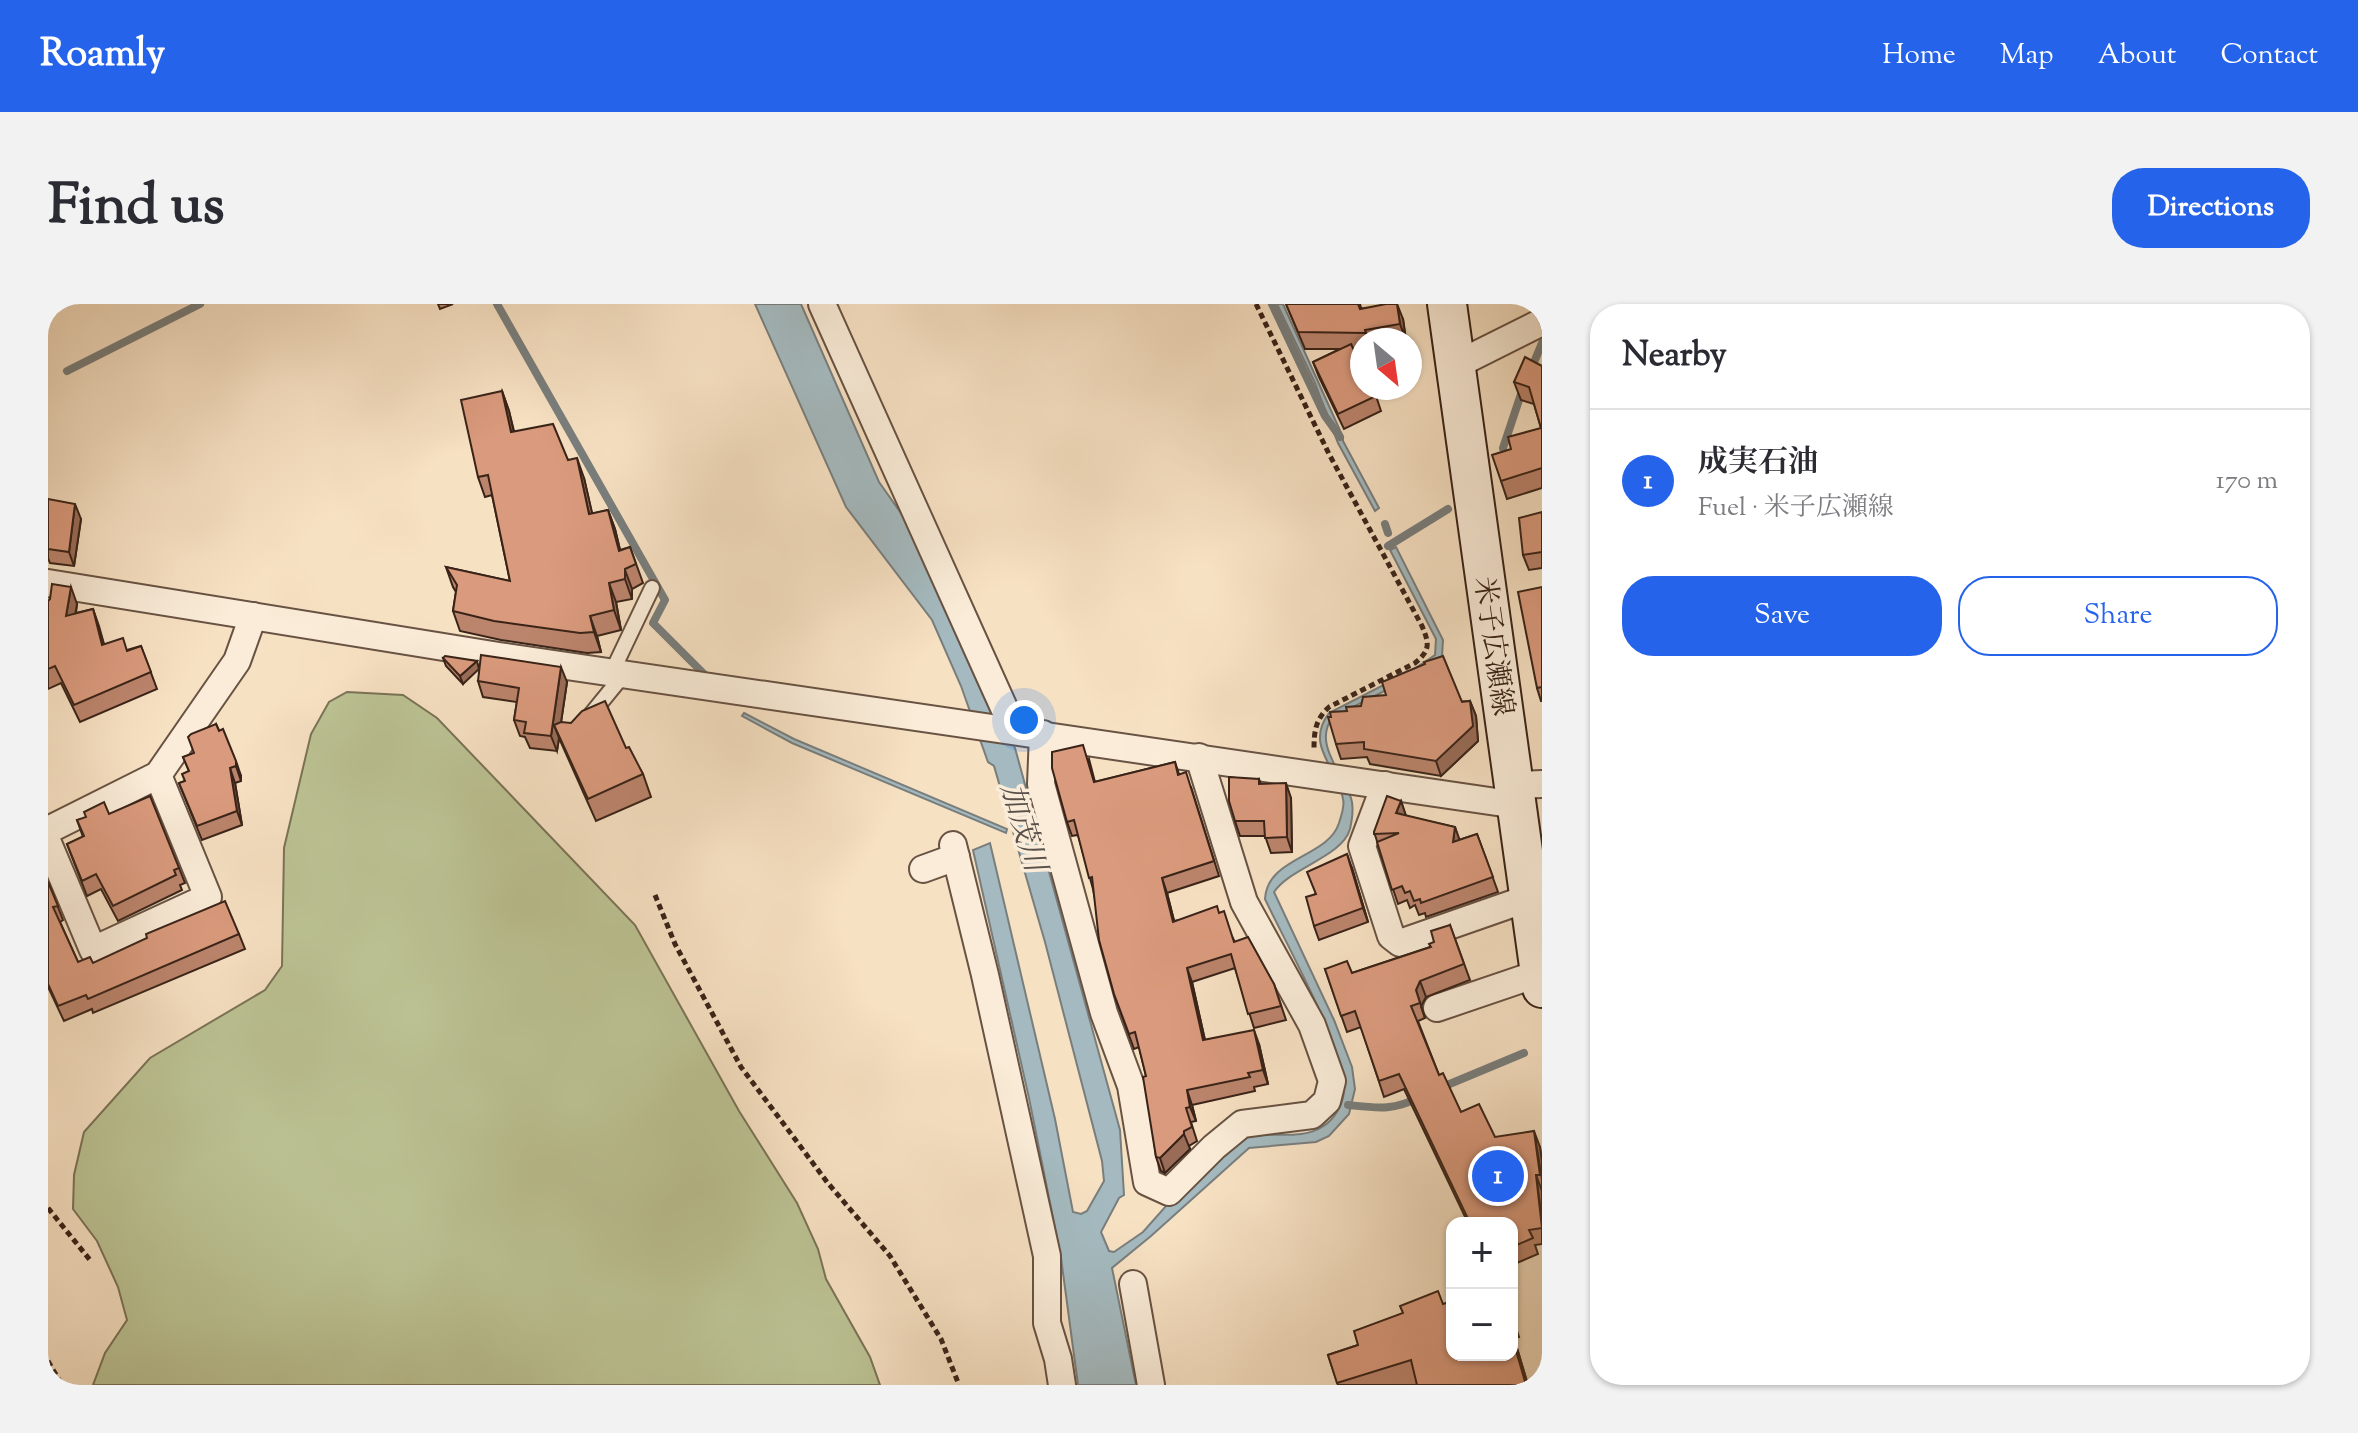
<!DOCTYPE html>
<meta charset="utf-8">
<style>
:root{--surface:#fff;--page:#f2f2f3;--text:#2b2b33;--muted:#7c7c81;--line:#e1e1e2;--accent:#2563eb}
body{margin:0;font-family:"Sorts Mill Goudy","Noto Serif JP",serif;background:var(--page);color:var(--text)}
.controls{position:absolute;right:24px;bottom:24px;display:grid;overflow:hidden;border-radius:16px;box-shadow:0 2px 6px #0004}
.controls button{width:72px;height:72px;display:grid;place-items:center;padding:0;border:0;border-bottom:2px solid var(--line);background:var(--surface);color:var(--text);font:40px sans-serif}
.compass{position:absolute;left:1302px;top:24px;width:72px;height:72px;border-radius:50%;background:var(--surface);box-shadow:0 2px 6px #0004;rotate:151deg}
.you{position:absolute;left:976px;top:416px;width:28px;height:28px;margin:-20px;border:6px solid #fff;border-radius:50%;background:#1a73e8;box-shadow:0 0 0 12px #1a73e833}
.badge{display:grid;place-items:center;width:52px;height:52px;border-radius:50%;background:var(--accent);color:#fff;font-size:26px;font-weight:700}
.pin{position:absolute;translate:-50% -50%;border:4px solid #fff;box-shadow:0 2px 8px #0006}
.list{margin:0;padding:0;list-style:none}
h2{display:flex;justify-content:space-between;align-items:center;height:104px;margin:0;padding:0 32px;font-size:34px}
h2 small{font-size:26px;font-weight:400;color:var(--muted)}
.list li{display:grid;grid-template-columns:52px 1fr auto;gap:24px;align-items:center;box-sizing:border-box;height:144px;padding:0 32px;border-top:2px solid var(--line)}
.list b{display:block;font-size:30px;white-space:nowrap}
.list p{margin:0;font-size:26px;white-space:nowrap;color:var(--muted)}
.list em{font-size:26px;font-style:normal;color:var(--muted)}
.actions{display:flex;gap:16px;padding:24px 32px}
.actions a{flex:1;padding:18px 0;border:2px solid var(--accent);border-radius:32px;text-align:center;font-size:28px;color:var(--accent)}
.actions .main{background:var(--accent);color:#fff}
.map{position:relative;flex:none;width:1494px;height:1081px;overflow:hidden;border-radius:32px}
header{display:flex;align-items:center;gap:48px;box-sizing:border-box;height:112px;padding:0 40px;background:var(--accent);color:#fff}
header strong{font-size:38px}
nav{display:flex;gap:44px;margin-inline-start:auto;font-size:28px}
.intro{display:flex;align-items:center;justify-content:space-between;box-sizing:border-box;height:192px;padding:0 48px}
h1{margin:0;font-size:56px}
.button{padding:20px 36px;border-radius:32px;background:var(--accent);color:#fff;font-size:28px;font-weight:700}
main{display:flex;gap:48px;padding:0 48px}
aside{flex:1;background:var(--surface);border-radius:32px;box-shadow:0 2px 6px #0004}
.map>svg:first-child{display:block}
.green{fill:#bcc394;stroke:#7a7356;stroke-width:2}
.water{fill:#a4bac0;stroke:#797e7d;stroke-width:2}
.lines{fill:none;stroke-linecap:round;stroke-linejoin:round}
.stream{stroke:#797e7d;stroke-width:8}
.service-casing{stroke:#685243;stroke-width:18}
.minor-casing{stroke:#685243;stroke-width:30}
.secondary-casing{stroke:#392318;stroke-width:42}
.path{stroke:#392318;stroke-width:5;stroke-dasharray:6 4;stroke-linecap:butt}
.service{stroke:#faecd8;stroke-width:14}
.minor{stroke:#faecd8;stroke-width:26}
.secondary{stroke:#faecd8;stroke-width:38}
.wall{fill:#bb846c;stroke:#392318;stroke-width:2}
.shaded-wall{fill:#996c58;stroke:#392318;stroke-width:2}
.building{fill:#da9a7d;stroke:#392318;stroke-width:2}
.labels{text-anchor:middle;stroke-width:7;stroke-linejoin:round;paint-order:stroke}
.street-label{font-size:28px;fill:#392318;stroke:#faecd8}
.water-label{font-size:30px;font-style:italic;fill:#59504a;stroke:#faecd8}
</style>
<header>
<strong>Roamly</strong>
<nav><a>Home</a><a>Map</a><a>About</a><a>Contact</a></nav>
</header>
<div class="intro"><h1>Find us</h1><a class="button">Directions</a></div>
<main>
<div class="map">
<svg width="1494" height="1081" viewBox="0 0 1494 1081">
<rect width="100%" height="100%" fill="#f7e1c3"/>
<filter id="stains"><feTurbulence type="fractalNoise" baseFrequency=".0025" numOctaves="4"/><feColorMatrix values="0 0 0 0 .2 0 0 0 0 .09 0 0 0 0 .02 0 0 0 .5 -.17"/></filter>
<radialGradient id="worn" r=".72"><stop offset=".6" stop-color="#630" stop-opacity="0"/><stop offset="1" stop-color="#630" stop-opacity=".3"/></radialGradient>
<path class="green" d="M299 388 355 391 389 414 587 621 691 807 749 899 770 945 778 975 822 1053 832 1081H45L57 1049 79 1016 70 983 49 937 25 905 26 871 36 828 102 754 217 686 234 662 236 544 263 430 281 398Z"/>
<g class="water">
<path d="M707 0H753L831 178 877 243 967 444 1072 826 1076 891 1071 894 1053 928 1061 947 1066 948 1095 928 1134 884 1196 834C1221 826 1252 837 1274 823 1286 816 1295 801 1296 787 1300 750 1235 634 1217 595 1219 553 1280 554 1291 519 1293 512 1297 503 1295 495 1290 463 1256 442 1281 409L1363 367 1387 351 1388 335 1342 246 1348 243 1395 336 1394 352 1386 362 1285 413C1264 439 1295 469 1303 494 1306 503 1304 516 1302 525 1294 553 1243 563 1226 588L1286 716 1304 763 1307 785 1301 810 1281 832 1268 838 1201 844 1103 932 1064 964 1088 1081H1030L1013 954 981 794 925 546 942 539 1007 815 1025 908 1033 910 1039 907 1056 877 1054 857 997 638 946 462 940 458 913 382 884 316 798 203Z"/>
<path d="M1229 0H1235L1295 133V137L1331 204 1327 207 1290 139 1266 77Z"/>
<path d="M696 409 746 435 959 525 958 529 744 439 694 412Z"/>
</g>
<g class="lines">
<g class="stream">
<path d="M449 0 617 296 605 319 658 372"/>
<path d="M1224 0 1277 112 1292 133"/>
<path d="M19 67 152 0"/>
<path d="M1482 68 1494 39"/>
<path d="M1455 144 1475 84"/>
<path d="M1337 220 1340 229"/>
<path d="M1340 242 1400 205"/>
<path d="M1392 784 1476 749"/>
<path d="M1300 801C1329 804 1345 807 1372 793"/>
</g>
<defs>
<g id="service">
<path d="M564 368 604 284"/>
<path d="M541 413 576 370"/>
</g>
<g id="minor">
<path d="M774 0 966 426"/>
<path d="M1408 61 1494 18"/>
<path d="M0 279 451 352 1469 501"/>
<path d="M995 430 993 480 1056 709 1083 782 1099 878 1121 888 1166 843 1194 820 1264 811 1279 797 1284 777 1264 721 1196 598 1151 453"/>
<path d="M1337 481 1314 542 1343 632 1352 639 1481 594"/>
<path d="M1466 481 1494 480"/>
<path d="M0 526 110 471 189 357 205 312"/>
<path d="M0 539 45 646 160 593 110 471"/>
<path d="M905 541 937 671 999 952V1019L1010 1055 1014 1081"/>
<path d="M875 565 908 553"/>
<path d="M1389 704 1492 669"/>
<path d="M1085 980 1103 1081"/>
</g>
<path id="secondary" d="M1399 0 1494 684"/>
</defs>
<use href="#service" class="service-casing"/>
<use href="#minor" class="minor-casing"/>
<use href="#secondary" class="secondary-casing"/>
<g class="path">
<path d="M1208 0 1281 150 1374 322C1381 339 1383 346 1367 359L1281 403C1267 416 1266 428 1266 446"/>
<path d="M607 591 627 640 693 763 779 878 842 952 893 1035 911 1081"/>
<path d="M0 904 42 956"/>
<path d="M0 1057 14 1081"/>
</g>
<use href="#service" class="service"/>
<use href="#minor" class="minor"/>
<use href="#secondary" class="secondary"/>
</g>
<g class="wall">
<path d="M390 0H405L392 5Z"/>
<path d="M1238 0H1312L1313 4 1355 15 1358 36H1314V45H1306L1328 92 1333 107 1296 125 1271 73 1265 58 1292 45H1257Z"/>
<path d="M1494 62V184L1459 195 1453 177 1463 145 1493 124 1486 100 1473 96 1466 78Z"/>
<path d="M454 87 461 107 466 127 520 156 536 174 544 210 560 206 567 225 572 246 582 243 595 279 584 285V295L568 298 573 326 549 332 553 348 539 349 453 336 412 327 405 307 408 288 405 283 398 263 462 277 444 191 437 193 430 173Z"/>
<path d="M0 195 33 215 26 262 2 259 0 254Z"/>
<path d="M1494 208V264L1481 266 1475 251Z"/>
<path d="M1494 283V397H1493L1489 384Z"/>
<path d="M0 297 29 300 28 309 45 305 56 341 79 346 93 342 109 385 32 418 13 379 0 385Z"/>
<path d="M395 354 429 357 415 380 398 362Z"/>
<path d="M430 377 519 378 513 418 578 444 595 470 603 493 548 517 511 434 509 447 482 444 477 433 472 432 466 416 469 398 435 393Z"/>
<path d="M1422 397 1428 412 1430 437 1393 472 1322 460 1319 453 1293 455 1288 440 1299 407 1313 402Z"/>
<path d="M168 420 193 472V477L187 479 194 521 154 536 131 479 137 477 141 467 135 453 146 449Z"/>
<path d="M1041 455 1047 478 1127 458 1131 470 1143 483 1171 572 1119 589 1126 617 1171 609 1187 638 1226 680 1238 716 1206 724 1187 664 1144 678 1157 736 1211 740 1220 780 1206 783 1207 787 1144 801 1148 817 1143 818 1149 837 1141 842 1142 845 1117 869 1113 867 1108 853 1098 772 1091 743 1086 745 1066 690 1045 585 1030 531 1024 532 1019 518Z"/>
<path d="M1211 475 1213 480 1243 494 1244 548 1223 549 1217 532H1192L1187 517Z"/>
<path d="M1353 497 1358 512 1407 523 1411 536 1429 530 1450 588 1378 613 1377 609 1371 611 1367 601 1362 604 1359 596 1350 600 1326 528Z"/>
<path d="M61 510 131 564 137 579 132 581 134 586 70 617 53 585 39 592 19 540 35 533 29 516Z"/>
<path d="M1304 564 1320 618 1271 636 1266 622 1267 590Z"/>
<path d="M0 578 15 616 12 618 30 658 45 659 191 630 197 645 45 709 44 705 16 717 0 683Z"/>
<path d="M1402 621 1422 676 1378 693 1373 702 1377 714 1370 717 1391 771 1413 808 1447 833 1492 843 1494 858V940L1487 941 1490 950 1464 961V919H1420L1356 785 1336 793 1313 723 1299 728 1277 665 1304 669 1382 643Z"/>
<path d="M1395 1000 1464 1051V1012L1471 1033 1466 1034 1480 1081H1290L1280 1051 1310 1041Z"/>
</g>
<g class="shaded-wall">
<path d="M1349 0 1355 15 1358 36 1352 20Z"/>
<path d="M454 87 461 107 470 147 463 128Z"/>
<path d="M529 154 536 174 549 230 541 210Z"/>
<path d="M27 200 33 215 26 262 21 248Z"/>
<path d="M560 206 567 225 577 266 584 285V295L577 275Z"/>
<path d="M561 279 568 298 573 326 566 306Z"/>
<path d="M23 283 29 300 24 329 18 312Z"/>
<path d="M45 305 51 322 61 358 54 341Z"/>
<path d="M542 312 549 332 553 348 546 328Z"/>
<path d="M429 357 431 365 415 380 412 372Z"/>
<path d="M513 363 519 378 511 432 506 421 511 434 509 447 503 432Z"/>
<path d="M1422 397 1428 412 1430 437 1393 472 1388 457Z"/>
<path d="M188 457 193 472V477L188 462Z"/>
<path d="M182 464 187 479 194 521 189 507Z"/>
<path d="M1238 479 1243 494 1244 548 1239 533Z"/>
<path d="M1353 497 1358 512 1348 509Z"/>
<path d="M1407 523 1412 537 1405 538Z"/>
<path d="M1299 550 1304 564 1320 618 1315 604Z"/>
<path d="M1114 574 1119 589 1130 632 1125 618Z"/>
<path d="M1139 664 1144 678 1160 750 1155 736Z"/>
<path d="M1372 677 1378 693 1373 702 1377 714 1368 686Z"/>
<path d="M1206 726 1211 740 1220 780 1215 766Z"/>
<path d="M1139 786 1144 801 1148 817 1142 803Z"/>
<path d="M1486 827 1492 843 1494 858V875Z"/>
<path d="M1136 830 1142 845 1117 869 1112 854Z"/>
<path d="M1488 871 1494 887V915Z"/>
<path d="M1464 1028 1466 1034 1480 1081H1478L1464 1033Z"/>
</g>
<g class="building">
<path d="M1238 0H1310L1312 5 1338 0H1349L1352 20 1317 26 1318 29 1250 28Z"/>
<path d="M1303 40 1314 63V84H1324L1328 92 1290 110 1265 58Z"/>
<path d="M1477 53 1494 62V164L1453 177 1444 151 1463 145 1460 133 1493 124 1481 83 1466 78Z"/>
<path d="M454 87 463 128 505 120 520 156 529 154 541 210 560 206 571 247 582 243 588 260 577 265V275L561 279 566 306 542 312 546 328 532 329 446 317 405 307 409 281 398 263 462 277 440 171 430 173 413 96Z"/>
<path d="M0 195 27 200 21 248 0 245Z"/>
<path d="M1494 208V248L1475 251 1471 214Z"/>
<path d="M4 280 23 283 18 312 45 305 54 341 75 334 79 347 93 342 103 368 26 401 7 362 0 365V297L2 295Z"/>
<path d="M1494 283V383L1489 384 1470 288Z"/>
<path d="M433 351 513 363 503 432 476 429 478 418 466 416 471 384 430 377Z"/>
<path d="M397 352 429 357 412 372 395 354Z"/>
<path d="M1395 352 1414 398 1422 397 1425 422 1388 457 1316 445V438L1288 440 1280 413H1283L1282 408 1299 407 1298 403 1313 402 1315 393 1338 391 1334 378 1377 360 1376 358Z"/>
<path d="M557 397 578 444 581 443 595 470 540 495 506 421 513 418 523 419 534 407Z"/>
<path d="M168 420 171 427 175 425 188 457V462L182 464 189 507 149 522 131 479 137 477 134 470 141 467 135 453 146 449 140 433 143 430Z"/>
<path d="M1035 441 1046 478 1127 458 1130 471 1138 468 1166 557 1114 574 1125 618 1169 602 1171 609 1176 607 1186 638 1200 633 1226 680 1233 702 1200 710 1183 650 1139 664 1155 736 1206 726 1215 766 1200 769 1202 773 1139 786 1142 803 1138 804 1144 823 1136 827V830L1112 854 1108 853 1095 773 1098 772 1087 728 1081 730 1066 690 1051 636 1044 573 1041 574 1026 516 1019 518 1004 464V448Z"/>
<path d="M1181 473 1211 475V480L1238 479 1239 533 1217 534 1216 517H1187L1181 497Z"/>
<path d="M102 492 131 564 126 566 128 571 65 602 48 570 34 577 19 540 36 532 29 516 38 513 36 508 56 498 61 510Z"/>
<path d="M1339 492 1353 497 1348 509 1407 523 1405 538 1429 530 1445 573 1373 599 1372 595 1366 597 1362 587 1357 589 1354 582 1344 586 1329 538 1351 529 1326 530V528Z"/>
<path d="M1299 550 1315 604 1266 622 1258 593 1268 590 1259 568Z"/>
<path d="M0 578 10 602 5 603 30 658 42 653 45 659 99 634 98 630 177 597 191 630 40 695 38 691 10 702 0 680Z"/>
<path d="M1402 621 1416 660 1372 677 1368 686 1372 699 1363 702 1391 771 1395 769 1413 808 1431 800 1447 833 1486 827 1492 871H1488L1494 924 1481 926 1485 934 1464 943V919H1422L1351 770 1331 777 1307 707 1293 712 1277 665 1299 657 1304 669 1383 643 1381 640 1386 638 1383 627Z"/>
<path d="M1390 987 1395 1000 1404 997V1051H1464V1033L1478 1081H1369L1363 1056 1289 1079 1280 1051 1310 1041 1306 1027 1355 1009 1352 1002Z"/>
</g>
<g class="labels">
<g class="street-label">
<text transform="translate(1447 342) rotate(82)" y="10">米子広瀬線</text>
</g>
<g class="water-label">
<text transform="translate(976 523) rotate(73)" y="10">加茂川</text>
</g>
</g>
<rect width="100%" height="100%" filter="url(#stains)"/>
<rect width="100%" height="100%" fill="url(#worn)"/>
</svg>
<div class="controls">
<button>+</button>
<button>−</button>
</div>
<svg class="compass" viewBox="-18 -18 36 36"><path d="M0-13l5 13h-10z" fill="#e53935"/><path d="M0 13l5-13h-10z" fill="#7c7c81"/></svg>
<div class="you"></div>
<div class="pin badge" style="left:1450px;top:872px">1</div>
</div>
<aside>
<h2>Nearby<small></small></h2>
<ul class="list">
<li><span class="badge">1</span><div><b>成実石油</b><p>Fuel · 米子広瀬線</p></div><em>170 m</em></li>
</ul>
<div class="actions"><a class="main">Save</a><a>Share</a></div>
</aside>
</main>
